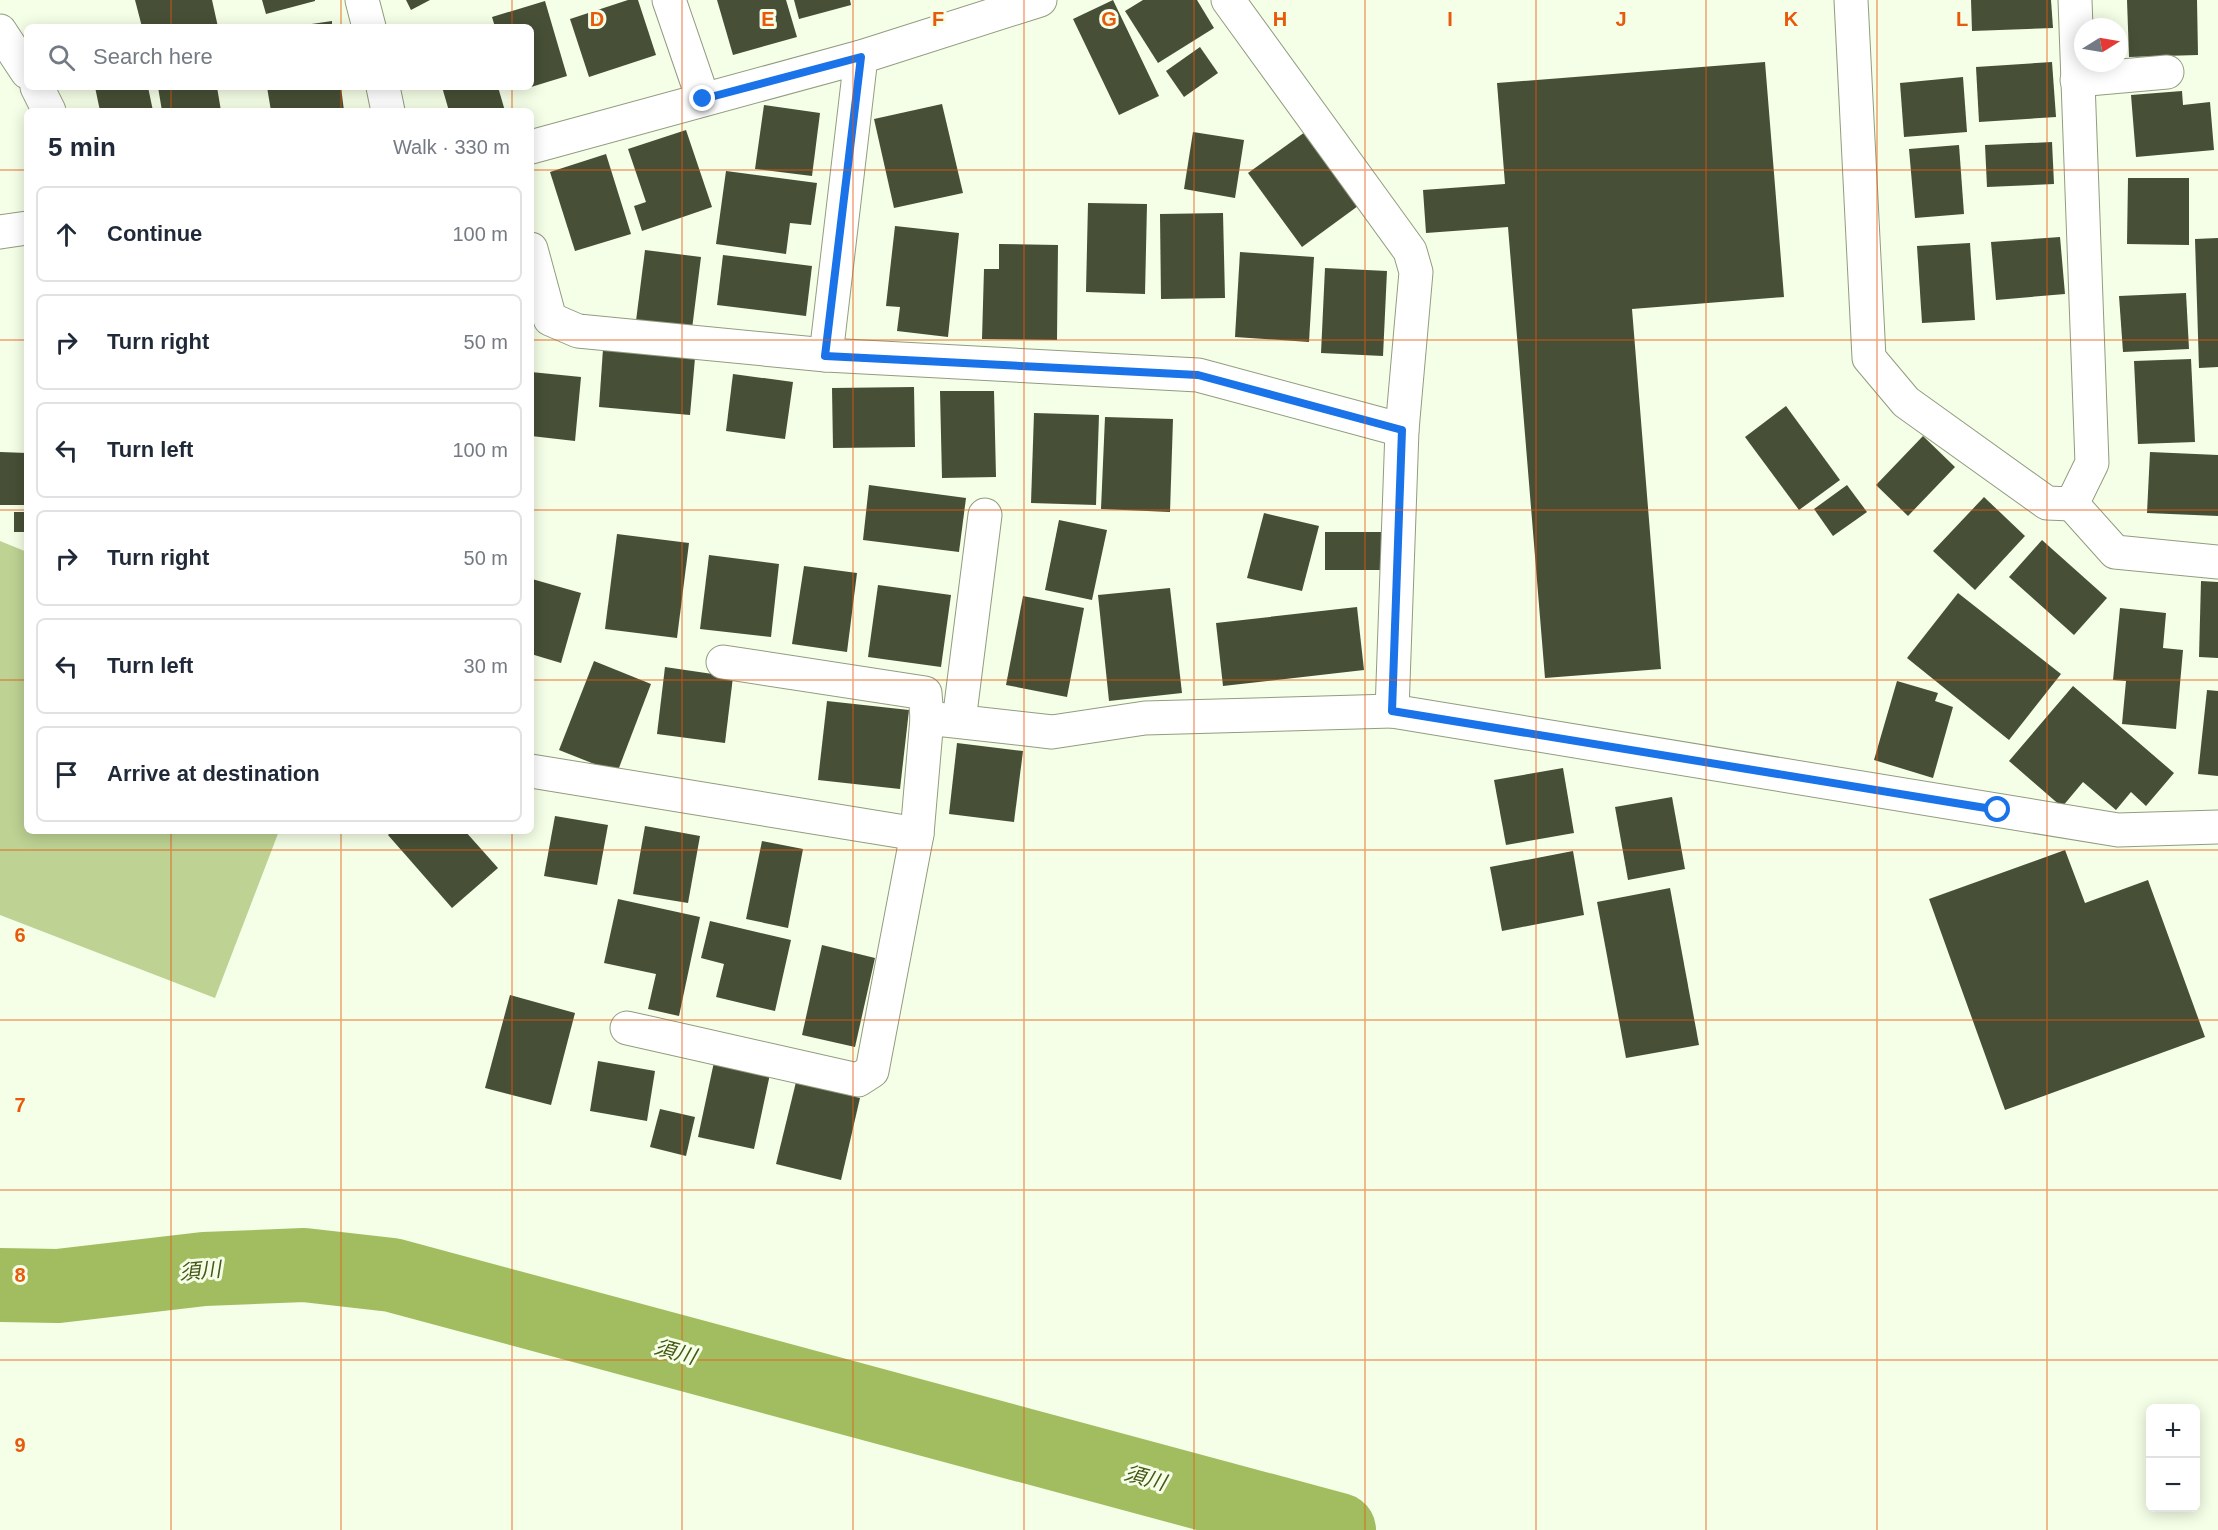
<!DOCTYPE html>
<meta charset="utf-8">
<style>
:root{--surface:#fff;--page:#f6f6f7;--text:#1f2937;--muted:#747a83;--line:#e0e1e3}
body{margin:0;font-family:Arial,"Noto Sans JP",sans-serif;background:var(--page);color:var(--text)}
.controls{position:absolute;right:18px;bottom:18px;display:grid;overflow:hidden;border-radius:9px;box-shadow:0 3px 15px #0003}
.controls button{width:54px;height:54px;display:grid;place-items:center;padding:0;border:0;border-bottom:2px solid var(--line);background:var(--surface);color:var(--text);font:30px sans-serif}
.compass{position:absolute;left:2074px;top:18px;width:54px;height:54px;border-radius:50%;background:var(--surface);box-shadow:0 3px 15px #0003;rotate:79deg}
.stop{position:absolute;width:18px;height:18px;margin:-14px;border:4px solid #1a73e8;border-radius:50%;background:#fff}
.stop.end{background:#1a73e8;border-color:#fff;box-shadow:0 2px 6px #0008}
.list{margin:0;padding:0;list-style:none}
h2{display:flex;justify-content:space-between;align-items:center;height:78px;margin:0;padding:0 24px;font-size:26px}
h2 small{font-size:20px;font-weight:400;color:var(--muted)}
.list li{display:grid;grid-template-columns:39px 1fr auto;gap:18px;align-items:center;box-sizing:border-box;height:96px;margin:0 12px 12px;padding:0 12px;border:2px solid var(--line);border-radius:9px}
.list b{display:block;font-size:22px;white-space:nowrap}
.list em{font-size:20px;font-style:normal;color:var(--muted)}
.icon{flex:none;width:33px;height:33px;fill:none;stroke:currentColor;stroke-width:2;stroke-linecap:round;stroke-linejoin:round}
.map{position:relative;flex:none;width:2218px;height:1530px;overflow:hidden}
.search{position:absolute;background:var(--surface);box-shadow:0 3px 15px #0003;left:24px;top:24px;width:510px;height:66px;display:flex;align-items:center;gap:15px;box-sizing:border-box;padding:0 21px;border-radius:9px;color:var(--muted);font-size:22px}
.panel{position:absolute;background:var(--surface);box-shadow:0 3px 15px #0003;left:24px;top:108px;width:510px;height:726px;border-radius:9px}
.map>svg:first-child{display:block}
.green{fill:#bdd293}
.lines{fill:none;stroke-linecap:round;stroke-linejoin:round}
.river{stroke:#a1bd60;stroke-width:74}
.building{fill:#474f36}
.minor-casing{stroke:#929c80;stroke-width:35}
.minor{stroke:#fff;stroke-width:33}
.route{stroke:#1a73e8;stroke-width:8}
.grid{fill:none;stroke:#e8590c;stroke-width:1.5;stroke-opacity:0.55}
.labels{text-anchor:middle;stroke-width:6;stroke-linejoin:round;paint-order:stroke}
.water-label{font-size:21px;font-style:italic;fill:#465715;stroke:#f5fee6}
.grid-label{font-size:20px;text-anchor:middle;font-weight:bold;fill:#e8590c;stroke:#f5fee6;stroke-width:6;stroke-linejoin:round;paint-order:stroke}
</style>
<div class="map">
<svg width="2218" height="1530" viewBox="0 0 2218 1530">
<rect width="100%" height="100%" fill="#f5fee6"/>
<path class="green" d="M0 541 27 552V831H279L215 998 0 915Z"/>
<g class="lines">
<path class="river" d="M0 1285 58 1286 204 1269 304 1265 392 1275 1339 1530"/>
</g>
<g class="building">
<path d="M135 0H212L218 27H142Z"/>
<path d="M262 0H315V1L266 14Z"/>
<path d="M406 0H430L411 10Z"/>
<path d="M628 0H638L656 55 589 77 570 19Z"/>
<path d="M717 0H786L797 37 733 55Z"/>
<path d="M794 0H850L851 5 799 19Z"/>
<path d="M1113 0 1159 96 1119 115 1073 19Z"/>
<path d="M1143 0H1197L1214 28 1158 63 1125 11Z"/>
<path d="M1971 0H2051L2053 28 1972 31Z"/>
<path d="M2127 0H2197L2198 55 2129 57Z"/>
<path d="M545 1 567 76 531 87V27H495L492 17Z"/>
<path d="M332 21V27H298V26Z"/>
<path d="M1200 47 1218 73 1184 97 1166 71Z"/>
<path d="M1765 62 1784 297 1632 309 1661 669 1545 678 1508 227 1426 233 1423 190 1505 184 1497 83Z"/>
<path d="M2052 62 2056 117 1979 122 1976 67Z"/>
<path d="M1963 77 1967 132 1904 137 1900 83Z"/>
<path d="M95 87H148L153 111H100Z"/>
<path d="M158 87H217L221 111H162Z"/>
<path d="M267 87H341L344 111H271Z"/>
<path d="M442 87H498L505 111H449Z"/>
<path d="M2182 91 2183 105 2210 102 2214 150 2136 157 2131 95Z"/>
<path d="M942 104 963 193 894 208 874 119Z"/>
<path d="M764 105 820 113 812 176 755 169Z"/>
<path d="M686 130 712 207 642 231 634 206 646 202 628 149Z"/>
<path d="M1193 132 1244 140 1235 198 1184 189Z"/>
<path d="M1305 132 1358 206 1302 247 1248 173Z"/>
<path d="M2052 142 2054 184 1987 187 1985 145Z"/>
<path d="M1959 145 1964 214 1915 218 1909 149Z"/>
<path d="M606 154 631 234 575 251 550 172Z"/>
<path d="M726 171 817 183 811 225 790 223 786 254 716 244Z"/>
<path d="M2128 178H2189V245L2127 244Z"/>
<path d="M1088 203 1147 204 1145 294 1086 292Z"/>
<path d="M1223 213 1225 298 1161 299 1160 214Z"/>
<path d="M895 226 959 233 948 337 897 331 900 307 886 306Z"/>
<path d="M2060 237 2065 294 1996 300 1991 242Z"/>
<path d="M2218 238V367L2199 368 2195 239Z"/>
<path d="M1970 243 1975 320 1922 323 1917 246Z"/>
<path d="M999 244 1058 245 1057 340 982 339 984 269H999Z"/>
<path d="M645 250 701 257 692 329 636 321Z"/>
<path d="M1240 252 1314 257 1309 342 1235 337Z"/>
<path d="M723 255 812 266 806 316 717 305Z"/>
<path d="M1325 268 1387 271 1383 356 1321 353Z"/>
<path d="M2186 293 2189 349 2123 352 2119 296Z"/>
<path d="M603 349 695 358 690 415 599 407Z"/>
<path d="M2191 359 2195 442 2138 444 2134 361Z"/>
<path d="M531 372 581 377 575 441 531 436Z"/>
<path d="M733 374 793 382 785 439 726 431Z"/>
<path d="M914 387 915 447 833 448 832 388Z"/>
<path d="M940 391H994L996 477 942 478Z"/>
<path d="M1786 406 1840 480 1799 510 1745 437Z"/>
<path d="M1034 413 1099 415 1096 505 1031 503Z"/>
<path d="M1105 417 1173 419 1170 512 1101 509Z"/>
<path d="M1923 436 1955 467 1908 516 1876 485Z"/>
<path d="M0 452 27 453V505H0Z"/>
<path d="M2150 452 2218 455V516L2147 513Z"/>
<path d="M869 485 966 498 959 552 863 540Z"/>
<path d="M1847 485 1867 512 1833 536 1814 509Z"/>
<path d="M1984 497 2025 536 1975 590 1933 551Z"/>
<rect x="14" y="512" width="13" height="20"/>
<path d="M1264 513 1319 526 1302 591 1247 578Z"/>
<path d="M1059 520 1107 530 1092 600 1045 590Z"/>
<rect x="1325" y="532" width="61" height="38"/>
<path d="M617 534 689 543 677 638 605 629Z"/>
<path d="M2042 540 2107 598 2074 635 2009 577Z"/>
<path d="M709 555 779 564 771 637 700 629Z"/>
<path d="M804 566 857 573 847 652 792 644Z"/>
<path d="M532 579 581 593 561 663 531 654Z"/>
<path d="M2201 581 2218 582V658L2199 657Z"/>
<path d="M878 585 951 595 941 667 868 657Z"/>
<path d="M1170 588 1182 693 1109 701 1098 595Z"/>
<path d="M1958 593 2061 674 2009 740 1907 658Z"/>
<path d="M1023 596 1084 608 1067 697 1006 685Z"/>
<path d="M1357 607 1364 670 1223 686 1216 623Z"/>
<path d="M2120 608 2166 613 2163 648 2183 650 2176 729 2122 724 2126 681 2113 680Z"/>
<path d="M594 661 651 684 617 773 559 750Z"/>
<path d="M665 667 733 677 725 743 657 734Z"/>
<path d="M1897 681 1938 693 1935 701 1953 707 1933 778 1874 760Z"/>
<path d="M2073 686 2174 773 2146 806 2131 792 2116 810 2083 782 2062 807 2009 761Z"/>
<path d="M2207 690 2218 691V776L2198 774Z"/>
<path d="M827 701 909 710 900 789 818 780Z"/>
<path d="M957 743 1023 751 1014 822 949 814Z"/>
<path d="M1563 768 1574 833 1506 845 1494 780Z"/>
<path d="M1672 797 1685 869 1628 880 1615 807Z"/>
<path d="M555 816 608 825 597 885 544 876Z"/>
<path d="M645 826 700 836 688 903 633 894Z"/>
<path d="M392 831H465L498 868 452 908 388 835Z"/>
<path d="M762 841 803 849 788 928 746 919Z"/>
<path d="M2065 850 2085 903 2148 880 2205 1037 2005 1110 1929 899Z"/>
<path d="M1573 851 1584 915 1502 931 1490 867Z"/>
<path d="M1670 888 1699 1045 1626 1058 1597 902Z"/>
<path d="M618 899 700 917 679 1016 648 1009 656 974 604 963Z"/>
<path d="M710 921 791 940 775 1011 716 997 724 964 701 958Z"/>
<path d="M822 945 875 958 855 1047 802 1035Z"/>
<path d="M510 995 575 1013 551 1105 485 1088Z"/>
<path d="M598 1061 655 1071 647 1121 590 1111Z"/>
<path d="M714 1062 770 1074 754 1149 698 1137Z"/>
<path d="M796 1082 860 1098 841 1180 776 1164Z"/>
<path d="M660 1109 695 1117 686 1156 650 1147Z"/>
</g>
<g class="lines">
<defs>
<g id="minor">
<path d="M362 0 369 27"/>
<path d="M669 0 703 99"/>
<path d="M1228 0 1410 251 1416 272 1402 430 1392 711 2118 830 2218 827"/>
<path d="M1851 0 1869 358 1906 402 2047 503 2072 504 2092 463 2075 0"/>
<path d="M0 31 27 72"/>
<path d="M2077 80 2167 72"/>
<path d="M37 87 49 111"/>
<path d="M383 87 388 111"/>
<path d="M531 147 861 57 1040 0"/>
<path d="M0 232 27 228"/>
<path d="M531 249 550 319 578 331 826 355 1198 375 1402 430"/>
<path d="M826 355 861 57"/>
<path d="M2072 504 2115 552 2218 562"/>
<path d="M723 662 925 693 927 718"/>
<path d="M959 721 985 515"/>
<path d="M531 771 917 834"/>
<path d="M627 1028 858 1080 872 1071 917 834 927 718 1052 732 1145 718 1392 711"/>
</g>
</defs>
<use href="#minor" class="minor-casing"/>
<use href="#minor" class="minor"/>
</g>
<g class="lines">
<path class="route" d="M703 99 861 57 825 356 1198 375 1402 430 1392 711 1998 810"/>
</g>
<path class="grid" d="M171 0V27M341 0V27M512 0V27M682 0V1530M853 0V1530M1024 0V1530M1194 0V1530M1365 0V1530M1536 0V1530M1706 0V1530M1877 0V1530M2047 0V1530M171 87V111M341 87V111M512 87V111M0 170H27M531 170H2218M0 340H27M531 340H2218M0 510H27M531 510H2218M0 680H27M531 680H2218M171 831V1530M341 831V1530M512 831V1530M0 850H2218M0 1020H2218M0 1190H2218M0 1360H2218"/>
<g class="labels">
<g class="water-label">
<text transform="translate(200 1271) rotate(-5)" y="7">須川</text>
<text transform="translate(675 1352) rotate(15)" y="7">須川</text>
<text transform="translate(1145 1478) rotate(15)" y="7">須川</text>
</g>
</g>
<g class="grid-label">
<text x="597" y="26">D</text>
<text x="768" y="26">E</text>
<text x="938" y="26">F</text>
<text x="1109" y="26">G</text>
<text x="1280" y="26">H</text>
<text x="1450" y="26">I</text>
<text x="1621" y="26">J</text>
<text x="1791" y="26">K</text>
<text x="1962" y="26">L</text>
<text x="20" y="942">6</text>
<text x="20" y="1112">7</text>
<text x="20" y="1282">8</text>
<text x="20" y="1452">9</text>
</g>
</svg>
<div class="controls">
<button>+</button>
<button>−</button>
</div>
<svg class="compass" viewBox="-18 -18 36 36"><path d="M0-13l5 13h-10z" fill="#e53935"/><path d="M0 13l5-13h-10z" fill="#747a83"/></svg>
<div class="stop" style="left:1998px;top:810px"></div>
<div class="stop end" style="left:703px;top:99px"></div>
<div class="search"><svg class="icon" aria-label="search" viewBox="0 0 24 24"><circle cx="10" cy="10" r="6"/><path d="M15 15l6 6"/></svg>Search here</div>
<section class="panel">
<h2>5 min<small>Walk · 330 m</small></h2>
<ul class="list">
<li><svg class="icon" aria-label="ahead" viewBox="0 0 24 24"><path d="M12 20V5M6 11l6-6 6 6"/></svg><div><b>Continue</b></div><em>100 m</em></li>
<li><svg class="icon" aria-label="right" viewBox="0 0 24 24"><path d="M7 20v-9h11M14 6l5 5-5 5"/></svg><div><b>Turn right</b></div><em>50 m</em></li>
<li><svg class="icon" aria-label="left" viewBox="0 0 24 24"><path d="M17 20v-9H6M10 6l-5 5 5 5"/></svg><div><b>Turn left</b></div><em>100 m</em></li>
<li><svg class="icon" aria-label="right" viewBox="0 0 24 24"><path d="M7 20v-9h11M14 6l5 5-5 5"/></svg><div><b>Turn right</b></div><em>50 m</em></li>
<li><svg class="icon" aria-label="left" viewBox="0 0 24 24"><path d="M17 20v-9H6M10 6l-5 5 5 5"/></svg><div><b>Turn left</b></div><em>30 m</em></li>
<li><svg class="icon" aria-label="arrive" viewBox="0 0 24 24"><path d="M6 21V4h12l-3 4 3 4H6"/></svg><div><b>Arrive at destination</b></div></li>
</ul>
</section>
</div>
